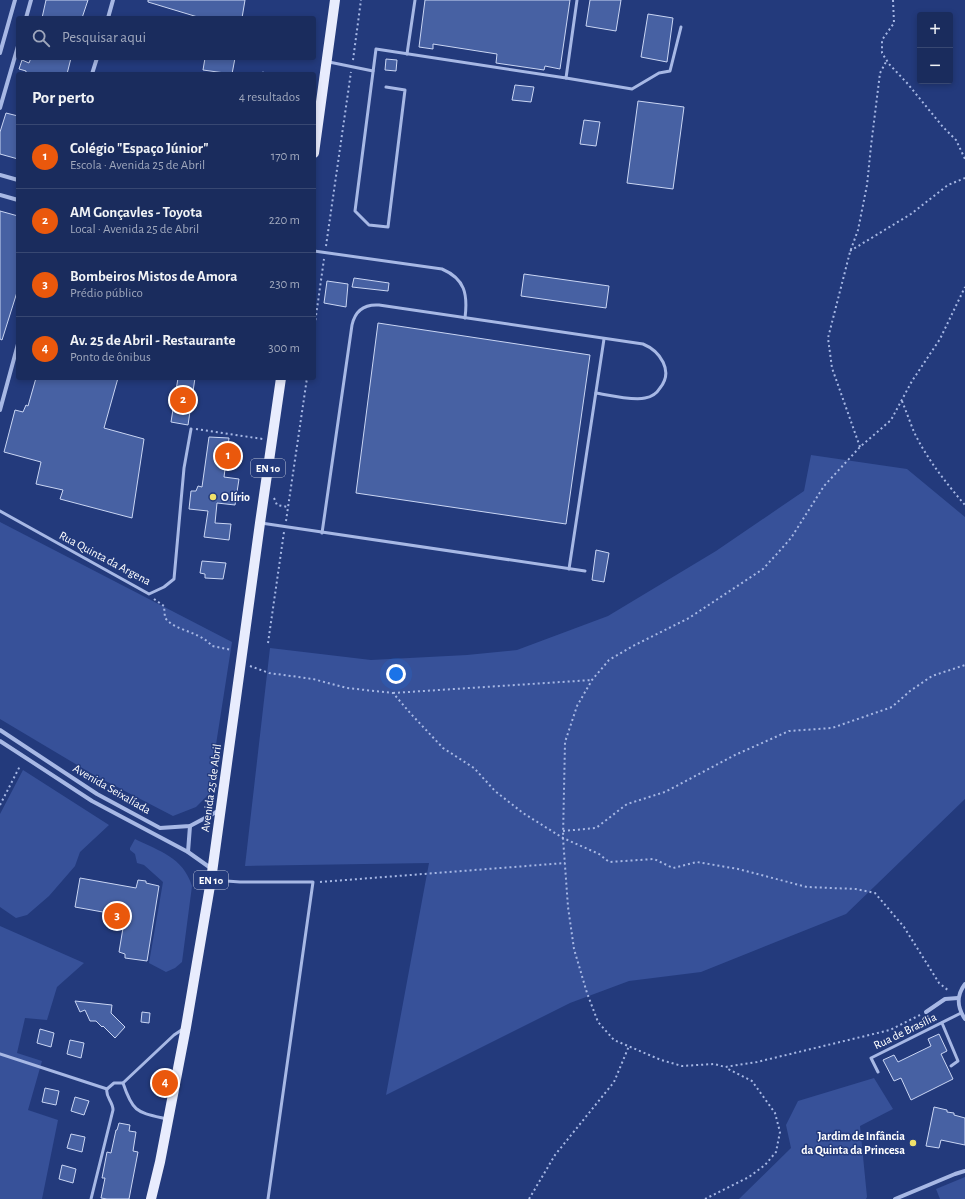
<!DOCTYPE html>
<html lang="pt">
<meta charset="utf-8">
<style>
:root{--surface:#1a2c5d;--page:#273866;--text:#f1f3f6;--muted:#9fa7bc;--line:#384872;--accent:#ea580c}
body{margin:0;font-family:"Alegreya Sans",sans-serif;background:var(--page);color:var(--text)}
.controls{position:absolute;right:12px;top:12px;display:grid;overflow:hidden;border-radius:4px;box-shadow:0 2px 6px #0003}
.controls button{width:36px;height:36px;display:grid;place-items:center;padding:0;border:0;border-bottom:1px solid var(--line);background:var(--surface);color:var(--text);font:20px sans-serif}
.you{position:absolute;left:396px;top:674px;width:14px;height:14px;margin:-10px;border:3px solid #fff;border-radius:50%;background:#1a73e8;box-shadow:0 0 0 6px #1a73e833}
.badge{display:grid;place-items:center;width:26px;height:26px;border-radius:50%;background:var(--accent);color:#fff;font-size:13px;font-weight:700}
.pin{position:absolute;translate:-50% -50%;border:2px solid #fff;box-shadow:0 1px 4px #0006}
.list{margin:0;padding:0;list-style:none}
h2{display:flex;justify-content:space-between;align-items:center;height:52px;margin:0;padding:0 16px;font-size:17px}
h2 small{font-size:13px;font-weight:400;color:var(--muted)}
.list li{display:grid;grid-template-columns:26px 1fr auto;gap:12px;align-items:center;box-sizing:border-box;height:64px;padding:0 16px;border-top:1px solid var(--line)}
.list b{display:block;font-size:15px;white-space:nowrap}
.list p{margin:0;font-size:13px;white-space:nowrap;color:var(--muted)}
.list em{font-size:13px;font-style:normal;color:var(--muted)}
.icon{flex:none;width:22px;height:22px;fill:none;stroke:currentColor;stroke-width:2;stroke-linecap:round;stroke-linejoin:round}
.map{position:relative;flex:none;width:965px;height:1199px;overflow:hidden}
.search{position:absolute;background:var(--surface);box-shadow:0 2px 6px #0003;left:16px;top:16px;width:300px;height:44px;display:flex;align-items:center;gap:10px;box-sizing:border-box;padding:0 14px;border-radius:4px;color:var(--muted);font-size:15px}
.panel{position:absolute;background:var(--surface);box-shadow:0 2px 6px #0003;left:16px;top:72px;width:300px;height:308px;border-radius:4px}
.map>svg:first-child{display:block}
.green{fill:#375199}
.building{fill:#4761a3;stroke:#cad6f4}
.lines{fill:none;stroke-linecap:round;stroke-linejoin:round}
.path{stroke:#a7b8e5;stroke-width:2;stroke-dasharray:2 3;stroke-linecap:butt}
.lane{stroke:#a7b8e5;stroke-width:3}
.street{stroke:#a7b8e5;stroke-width:4}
.primary{stroke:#e8ecfd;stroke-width:10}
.poi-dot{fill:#f0e16a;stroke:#233a7c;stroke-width:1.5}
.labels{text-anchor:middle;stroke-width:3;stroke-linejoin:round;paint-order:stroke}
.shield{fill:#233a7c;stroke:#bdc4d8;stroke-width:1}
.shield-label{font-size:11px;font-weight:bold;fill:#fff}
.poi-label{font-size:12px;font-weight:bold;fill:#fff;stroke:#233a7c;text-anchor:start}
.street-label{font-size:12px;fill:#fff;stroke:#233a7c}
</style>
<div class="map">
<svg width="965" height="1199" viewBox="0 0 965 1199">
<rect width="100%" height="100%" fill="#233a7c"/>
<g class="green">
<path d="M811 455 907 469 965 517V799L846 914 701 972 629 981 570 1003 386 1095 429 863 245 866 270 648 371 660 467 655 517 650 608 616 716 551 804 491Z"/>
<path d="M0 522 232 642 215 751 213 790 196 807 173 816 94 775 0 719Z"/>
<path d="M23 770 109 825 80 852 75 866 49 896 27 915 16 918 0 907V814Z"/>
<path d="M135 839C159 851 183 857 192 886L182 962 175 968 166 972 149 963 163 882 144 865 137 863 135 854 130 850V848Z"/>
<path d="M0 926 84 963 57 987 47 1020 25 1018 17 1053 42 1061 28 1110 58 1120 42 1199H0Z"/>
<path d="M874 1078 893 1109 860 1126 867 1197 866 1199H739L791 1148 786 1125 798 1101Z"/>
<path d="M965 1177V1199H940L936 1189Z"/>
</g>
<g class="building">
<path d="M46 0H88L82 18H42Z"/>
<path d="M148 0H245L242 18H201L148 2Z"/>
<path d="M425 0H570L560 69 545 66 544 70 496 63 497 54 433 44V49L419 47Z"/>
<path d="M590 0H621L616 31 586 26Z"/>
<path d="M648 14 673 18 667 62 641 57Z"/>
<path d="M31 58H71L67 74H26V71L19 69 22 60 29 63Z"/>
<path d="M205 58H235L232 74 203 70Z"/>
<path d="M386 59 397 60 396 71 385 70Z"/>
<path d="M515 85 534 87 531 102 512 100Z"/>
<path d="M638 101 684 107 673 189 627 183Z"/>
<path d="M6 113 18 116V159L0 154V132Z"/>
<path d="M584 120 600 122 596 146 580 144Z"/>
<path d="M0 211 18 216V289L2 340 0 339Z"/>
<path d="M524 274 609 286 606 308 521 296Z"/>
<path d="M354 278 389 283 388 291 352 287Z"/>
<path d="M327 281 348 284 346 307 324 303Z"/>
<path d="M378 323 590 355 566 524 356 493Z"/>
<path d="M36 378H118L104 428 144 439 132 518 60 499 63 490 36 484 41 462 4 452 15 410 23 412 26 405 28 406Z"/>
<path d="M178 378H195L188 425 171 422Z"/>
<path d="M209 437 229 438 224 477 239 479 235 505 217 503 215 523 231 524 229 540 204 537 208 511 189 509 191 491H196L198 486 202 487Z"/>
<path d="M596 550 609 553 604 582 592 580Z"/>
<path d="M202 561 226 563 223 579 205 578V574L200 573Z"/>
<path d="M80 878 136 888 138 880 146 881V883L159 886 147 961 125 958V954L119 952 125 916 75 907Z"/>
<path d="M75 1001 112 1005 111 1013 125 1027 115 1038 103 1026 102 1027 96 1021H90L85 1010 80 1012Z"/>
<path d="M142 1012 150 1013 149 1023 141 1022Z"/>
<path d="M40 1029 54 1033 51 1047 37 1043Z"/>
<path d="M939 1034 947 1051 941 1054 953 1079 911 1100 901 1078 894 1081 883 1060 894 1055 898 1062 931 1046 928 1039Z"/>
<path d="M70 1040 84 1043 81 1058 67 1054Z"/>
<path d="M45 1088 59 1091 56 1105 42 1102Z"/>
<path d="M75 1097 89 1101 84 1115 71 1111Z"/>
<path d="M934 1107 947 1110V1112L954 1113V1115L965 1118V1145L941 1140 939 1148 926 1146Z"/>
<path d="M119 1123 130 1125 129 1131 136 1132 133 1151 138 1152 129 1199H107L101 1198 105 1178H102L107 1152 111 1153 116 1130H117Z"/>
<path d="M71 1134 85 1137 82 1152 67 1148Z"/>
<path d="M62 1165 76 1169 73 1183 59 1179Z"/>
</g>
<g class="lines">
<g class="path">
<path d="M893 0 894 23 882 40V53L889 64 907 83 943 127 956 140 965 159"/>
<path d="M353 60 361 0"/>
<path d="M326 246 351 72"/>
<path d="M850 251 911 214 948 185 965 178"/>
<path d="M314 330 324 259"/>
<path d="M902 401C906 411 910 422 914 432 927 459 946 483 965 505"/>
<path d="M196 429 263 439"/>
<path d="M860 447 832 368 828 338 850 252 858 230 867 185 871 146 880 73 887 60"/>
<path d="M274 498 277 505 288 507"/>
<path d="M286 521 307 378"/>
<path d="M154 599 164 606 165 618C168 621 171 624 175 626 187 632 203 635 212 646L232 650"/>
<path d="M268 643 284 532"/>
<path d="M250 666 269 673 313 679 347 688 393 693 411 714 443 748 474 768 495 791 523 813 563 838 599 854 609 862 654 859 673 868 697 862 738 869 807 887 856 889 875 893 904 927 939 983 949 991"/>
<path d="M393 693 592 680"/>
<path d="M0 805 20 766"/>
<path d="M563 831 596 828 627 804 665 792 735 755 789 731 832 728 892 707 910 691 932 676 965 665"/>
<path d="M320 882 565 863"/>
<path d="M920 1015 890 1030 757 1062 725 1067 714 1064 682 1066 661 1060 614 1040 598 1022 587 993 574 949 568 907 563 838 565 742 577 706 592 680 609 660 633 646 689 618 763 569 775 556 791 538 824 486 860 447 891 420 912 381 940 339 965 287"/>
<path d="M529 1199 555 1155 614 1082 629 1046"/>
<path d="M705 1199 749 1177 765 1165 776 1152 780 1132 775 1113 752 1081 726 1068"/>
</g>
<g class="lane">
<path d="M407 54 415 0"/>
<path d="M329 62 373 71"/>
<path d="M263 74V73"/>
<path d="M566 78 632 89 659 73 670 71 681 27"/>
<path d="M386 87 405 90 388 227 369 225 355 211 376 49 566 78 577 0"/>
<path d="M314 251 442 269C465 279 468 294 465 318"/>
<path d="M0 511 149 594 164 587 174 579 184 468 191 429"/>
<path d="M261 523 585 571"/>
<path d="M322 533 352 325C355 311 364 304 379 305L643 344C660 351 674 371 660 388 657 393 651 397 645 398 633 401 608 395 596 393"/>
<path d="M569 569 604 339"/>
<path d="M213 880 240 882H313L268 1199"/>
<path d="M942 1023 958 1061 951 1066"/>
<path d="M0 1054 107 1089"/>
<path d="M878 1072 871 1058 961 1013"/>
<path d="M123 1083C133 1113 137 1112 167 1119"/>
<path d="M91 1199 113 1110C113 1101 105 1097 107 1089L114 1083H123L174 1035 183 1029"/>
</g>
<g class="street">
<path d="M26 18 31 0"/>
<path d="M108 18 113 0"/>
<path d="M0 53 15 0"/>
<path d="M92 74 97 58"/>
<path d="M0 108 18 46"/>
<path d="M0 175 18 180"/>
<path d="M0 195 18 200"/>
<path d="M0 410 18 344"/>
<path d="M0 730 97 794 160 828 190 826 220 810"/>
<path d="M0 741 92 801 188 852 212 869"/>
<path d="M188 852 190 826"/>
<path d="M965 984C956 996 957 1007 965 1019"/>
<path d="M926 1012 945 999 958 998"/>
<path d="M895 1199 955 1174 965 1171"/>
</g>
<g class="primary">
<path d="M314 153 335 0"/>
<path d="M151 1199 160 1162 186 1027 211 880 260 523 281 378"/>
</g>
</g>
<g class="poi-dot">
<circle cx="213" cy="497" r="4"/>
<circle cx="913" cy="1143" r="4"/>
</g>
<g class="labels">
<g class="shield">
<rect x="251" y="459" width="34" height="18" rx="3"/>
<rect x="194" y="871" width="34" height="18" rx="3"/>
</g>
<g class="shield-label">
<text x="268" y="472">EN 10</text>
<text x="211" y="884">EN 10</text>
</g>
<g class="poi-label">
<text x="221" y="501">O lírio</text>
<text x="905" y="1140" text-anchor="end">Jardim de Infância<tspan x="905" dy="14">da Quinta da Princesa</tspan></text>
</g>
<g class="street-label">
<text transform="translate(105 558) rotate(28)" y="4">Rua Quinta da Argena</text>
<text transform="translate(211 788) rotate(-82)" y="4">Avenida 25 de Abril</text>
<text transform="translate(112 789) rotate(30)" y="4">Avenida Seixalíada</text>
<text transform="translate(905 1031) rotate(-26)" y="4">Rua de Brasília</text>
</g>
</g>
</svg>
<div class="controls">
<button>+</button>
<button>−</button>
</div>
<div class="you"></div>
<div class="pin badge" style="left:228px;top:456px">1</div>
<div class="pin badge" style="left:183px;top:400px">2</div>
<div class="pin badge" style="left:117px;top:916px">3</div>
<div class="pin badge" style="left:165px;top:1083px">4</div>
<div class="search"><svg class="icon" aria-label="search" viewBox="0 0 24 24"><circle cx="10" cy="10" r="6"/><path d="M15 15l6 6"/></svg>Pesquisar aqui</div>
<section class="panel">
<h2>Por perto<small>4 resultados</small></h2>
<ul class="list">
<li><span class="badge">1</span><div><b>Colégio &quot;Espaço Júnior&quot;</b><p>Escola · Avenida 25 de Abril</p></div><em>170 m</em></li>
<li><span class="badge">2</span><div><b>AM Gonçavles - Toyota</b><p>Local · Avenida 25 de Abril</p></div><em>220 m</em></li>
<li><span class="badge">3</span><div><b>Bombeiros Mistos de Amora</b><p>Prédio público</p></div><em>230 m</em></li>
<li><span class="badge">4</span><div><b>Av. 25 de Abril - Restaurante</b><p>Ponto de ônibus</p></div><em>300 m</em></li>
</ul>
</section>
</div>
